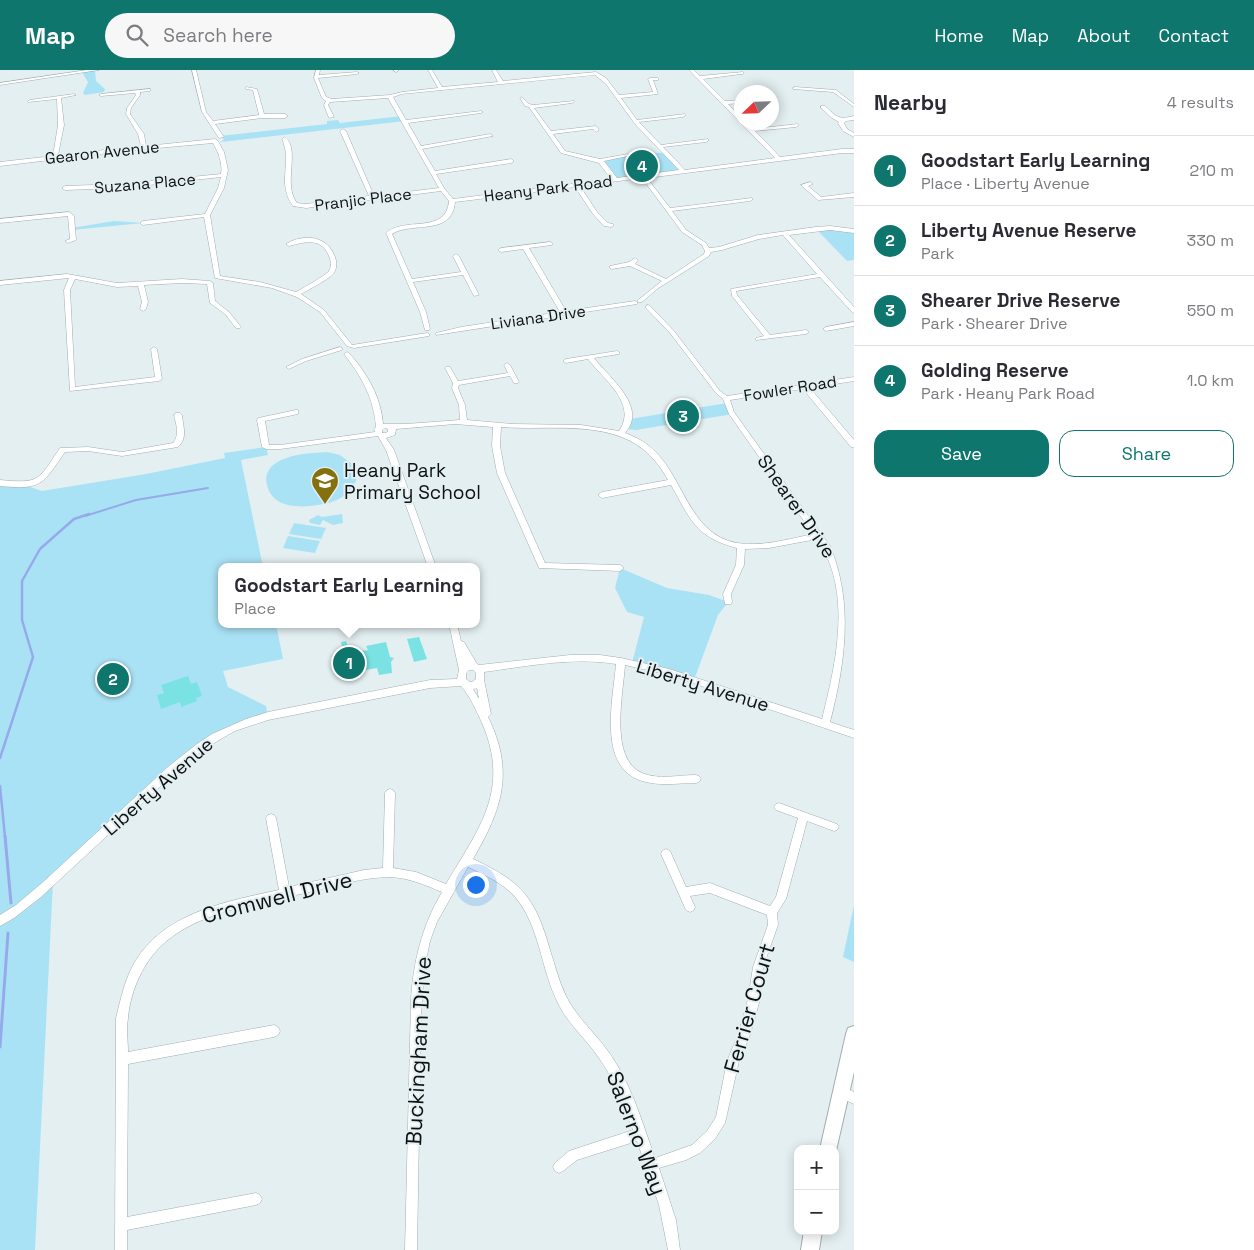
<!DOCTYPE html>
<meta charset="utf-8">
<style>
:root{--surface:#fff;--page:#f7f7f7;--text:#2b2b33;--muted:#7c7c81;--line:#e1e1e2;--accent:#0f766e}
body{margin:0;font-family:"Space Grotesk",sans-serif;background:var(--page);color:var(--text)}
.controls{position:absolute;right:15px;bottom:15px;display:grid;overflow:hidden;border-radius:10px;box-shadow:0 2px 12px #0003}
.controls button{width:45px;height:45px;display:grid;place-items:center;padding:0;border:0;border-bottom:1px solid var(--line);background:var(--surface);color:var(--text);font:25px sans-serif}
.compass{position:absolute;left:734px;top:15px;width:45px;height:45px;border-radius:50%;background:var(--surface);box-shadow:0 2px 12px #0003;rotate:247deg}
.you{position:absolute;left:475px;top:814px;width:18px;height:18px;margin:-12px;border:4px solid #fff;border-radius:50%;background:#1a73e8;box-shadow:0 0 0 8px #1a73e833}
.badge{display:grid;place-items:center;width:32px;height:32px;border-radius:50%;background:var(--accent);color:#fff;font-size:16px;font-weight:700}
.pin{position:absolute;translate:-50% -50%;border:2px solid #fff;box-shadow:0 1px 5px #0006}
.popup{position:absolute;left:218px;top:493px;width:262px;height:65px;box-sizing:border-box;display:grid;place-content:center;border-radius:10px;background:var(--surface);filter:drop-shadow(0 1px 4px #0005);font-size:16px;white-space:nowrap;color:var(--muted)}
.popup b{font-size:19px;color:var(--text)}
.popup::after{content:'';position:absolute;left:50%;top:100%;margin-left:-10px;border:10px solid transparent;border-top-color:var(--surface)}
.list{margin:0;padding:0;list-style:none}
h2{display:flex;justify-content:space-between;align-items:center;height:65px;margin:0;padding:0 20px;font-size:21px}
h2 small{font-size:16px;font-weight:400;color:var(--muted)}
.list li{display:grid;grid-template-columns:32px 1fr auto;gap:15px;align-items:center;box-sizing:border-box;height:70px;padding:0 20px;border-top:1px solid var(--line)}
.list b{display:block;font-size:19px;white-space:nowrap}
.list p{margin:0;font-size:16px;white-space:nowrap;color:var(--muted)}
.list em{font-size:16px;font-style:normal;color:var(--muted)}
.actions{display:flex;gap:10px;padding:15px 20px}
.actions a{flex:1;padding:11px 0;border:1px solid var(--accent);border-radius:15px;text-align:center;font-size:18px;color:var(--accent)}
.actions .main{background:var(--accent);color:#fff}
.icon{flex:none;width:28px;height:28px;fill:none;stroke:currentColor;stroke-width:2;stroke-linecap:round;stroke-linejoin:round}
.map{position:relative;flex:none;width:854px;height:1180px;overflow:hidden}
header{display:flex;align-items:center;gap:30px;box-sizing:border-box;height:70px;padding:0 25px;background:var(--accent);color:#fff}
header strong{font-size:24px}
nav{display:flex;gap:28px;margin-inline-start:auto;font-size:18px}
.search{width:350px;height:45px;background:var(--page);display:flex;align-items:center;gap:12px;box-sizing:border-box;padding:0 18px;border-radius:28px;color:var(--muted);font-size:19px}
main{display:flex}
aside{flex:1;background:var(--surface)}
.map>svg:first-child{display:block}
.green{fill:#aae2f5}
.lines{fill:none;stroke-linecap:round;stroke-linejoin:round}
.stream-far2{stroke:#96aaeb;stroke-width:2}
.stream-far1{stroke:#96aaeb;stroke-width:2.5}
.stream{stroke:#96aaeb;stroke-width:3}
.building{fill:#7ae2e3}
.street-casing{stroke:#a2adb0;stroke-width:1}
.secondary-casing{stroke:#a2adb0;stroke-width:2}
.street{fill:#fff;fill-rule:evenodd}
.secondary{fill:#fff;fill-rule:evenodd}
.labels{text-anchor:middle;stroke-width:4;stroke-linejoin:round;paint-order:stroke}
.far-street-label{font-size:16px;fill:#0d1112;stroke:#e4eff2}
.poi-label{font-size:19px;fill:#0d1112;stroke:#e4eff2;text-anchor:start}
.street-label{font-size:19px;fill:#0d1112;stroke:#e4eff2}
.near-street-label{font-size:22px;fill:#0d1112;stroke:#e4eff2}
</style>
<header>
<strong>Map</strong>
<div class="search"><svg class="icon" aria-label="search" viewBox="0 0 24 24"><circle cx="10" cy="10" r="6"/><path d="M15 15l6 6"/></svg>Search here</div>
<nav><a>Home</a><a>Map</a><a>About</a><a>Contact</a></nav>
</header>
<main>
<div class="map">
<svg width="854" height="1180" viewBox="0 0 854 1180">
<rect width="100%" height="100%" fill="#e4eff2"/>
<g class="green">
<path d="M95 0 96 11 105 19 104 22 85 25 83 23 88 12 82 2Z"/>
<path d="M402 46 405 51 221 72 224 69 220 66 327 54V51L338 50 340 53Z"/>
<path d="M667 82 683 101 615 110 602 89Z"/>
<path d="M114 151 143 153 72 160V158Z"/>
<path d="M816 159 854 161V190L847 191Z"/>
<path d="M727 333 733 344 636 360 626 359 630 349Z"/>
<path d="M266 377 268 385 241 390 263 497H222V554H276L283 589 223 601 228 617 266 636 268 646 209 669 53 811 35 1180H0V413L27 416 42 421 146 404 225 388 224 383Z"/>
<path d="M327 382 340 385 356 397V411C349 425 337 432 323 434 303 438 273 440 267 415 265 408 267 402 271 397 284 384 310 383 327 382Z"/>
<path d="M342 444 343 453 333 455 323 450 320 455 310 453 309 450 318 445 322 447Z"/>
<path d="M294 453 326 458 321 469 289 464Z"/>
<path d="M288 466 320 471 315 483 283 478Z"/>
<path d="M620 498 667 518 709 525 728 532 718 545 694 610 632 593 644 547 627 542 615 518Z"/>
<path d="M854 835V892L843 887Z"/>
</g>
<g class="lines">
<path class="stream-far2" d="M85 446 136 430 208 418"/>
<g class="stream-far1">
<path d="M0 688 33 587 22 550V511L40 479 74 449 89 444"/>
<path d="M0 716 5 767"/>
</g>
<g class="stream">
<path d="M5 766 11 833"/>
<path d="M0 977 8 863"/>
</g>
</g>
<g class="building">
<path d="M419 567 427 589 414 592 407 569Z"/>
<path d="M346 571 350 583 368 580 366 576 386 572 390 587 394 588 391 592 392 603 379 605 377 598 337 605 333 587 344 585 341 572Z"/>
<path d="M188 606 191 614 197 612 202 626 196 628 197 631 181 637 180 632 161 639 157 625 164 623 161 615Z"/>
</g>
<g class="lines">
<defs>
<g id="street">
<path d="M87 0H99L0 15V13Z"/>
<path d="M192 0H196L206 42 213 51 259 45 253 20 246 19V17L257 19 264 44H285L288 46 285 48H262L215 54 224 67 219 68 202 42Z"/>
<path d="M316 0H320L319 5 357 2 359 3 357 4 318 8 326 27 332 29 390 25 402 22 438 18 428 0H432L442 17 498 12 492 0H496L503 11 596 2 606 8 619 25 653 22 648 9 650 8H658V10H653L658 24 621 28 637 50 685 44 686 45 683 47 639 52 661 75 708 69V71L706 72 663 77 685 100 775 88 689 0H694L700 6 743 2V4H741L703 9 725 31 742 30V33L728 34 742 48V52H746L752 59 798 54 799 55 796 57 755 61 780 87 842 79H854V83H842L647 108 670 138 752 128V130L750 131 672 141 686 160 706 173 709 178 719 177 758 165 816 157 830 156 854 159V163L830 160 789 165 854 237V243L852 242 820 207 736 221 737 225 770 265 806 260 809 262 806 264 756 270V268L764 266 732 226 731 219 817 204 783 165 759 169 722 180 711 182 709 186 657 219 642 232H638V230L662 211 630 196 612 199 610 198V196L629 192 635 188 638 190 635 194 666 209 704 184 705 181 702 175 682 162 642 108 580 116 597 142 608 153 613 154 614 155 611 157 604 156 593 144 575 117 455 132C452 167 412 151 392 164L412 209 461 202 453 186 456 184 459 186 479 225 474 226 463 205 413 212 426 242 430 259 429 260H425L420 242 386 163C405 146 446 165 449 131L441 121 306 138 293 136C276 112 293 93 282 69L285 67C301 80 282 113 297 133L306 134 369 126 340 61 343 59 346 61 374 126 439 118 388 28 330 32 328 35 334 47 329 48 324 35 326 31 322 28 314 8ZM595 5 606 14 635 54 679 100 617 108 604 91 628 86V84L600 89 565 81 553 64 593 59 596 62 599 60 596 56 551 61 534 38 572 33 574 32V31L533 35 529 34 522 27 520 28 525 36 529 37 561 83 599 93 611 109 453 129 444 118 436 104 511 93 514 91 511 89 435 101 422 79 493 66 490 64 421 76 408 53 481 43 483 42 481 41 406 50 393 27 402 24Z"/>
<path d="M393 0H398V1L396 2Z"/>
<path d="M795 17 836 20 854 34V37L833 22 793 19V18Z"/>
<path d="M150 19V21L140 22V25L131 38 130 44 144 64 146 76 215 69 218 71 224 82 228 100 224 118 210 145 220 206 260 212 296 222C303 218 325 206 329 201 332 196 331 191 329 186 321 167 305 172 289 176L286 174C304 163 328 166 335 187 337 193 337 197 334 203 331 208 308 220 301 224L324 240 352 275 427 263 429 264V266L354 278 347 276 320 242 297 227 272 218 215 208 204 147 143 155 140 153 143 151 205 144 218 118 221 107 122 118 65 120 62 118 65 116 122 114 221 104C223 93 218 82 213 73L125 81 0 96V92L53 86 58 55 57 29 28 32V31L30 30 74 24 76 25 61 28 64 55 58 85 141 76 138 64 126 44 127 38 136 25 135 23 101 26 99 25 101 24Z"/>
<path d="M821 36H825C837 47 837 50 854 46V50L846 51 844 53 847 59 854 63V67L843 61 838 53 839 52 832 48 821 38Z"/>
<path d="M810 112 813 114 808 116 821 127 854 123V127L818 130 801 115Z"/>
<path d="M69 142 74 146 76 170 68 173 65 171 70 169 68 146 0 153V149Z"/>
<path d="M550 172 552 173V175L529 178 566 241 635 231 637 232V234L436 265V263L461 257 560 242 523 179 501 182 498 180 501 178Z"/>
<path d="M67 204 117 213 182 209 210 211 213 213 215 231 229 242 241 257 240 258H236L225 244 210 233 207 214 182 213 144 215 148 232 146 239 143 241 140 239 142 232 138 216 117 217 75 209 70 220 75 317 155 307 151 279 154 277 157 279 162 309 159 311 70 321 64 220 69 208 0 215V211Z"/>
<path d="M648 235 650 236 674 261 720 321 727 326 854 307V311L810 318 854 370V377H851L803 319 730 330 734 342 830 476C854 533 845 594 830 652L854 660V668L669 605 625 595C623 624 609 689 642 703 658 710 679 705 696 705L699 706 701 709 699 712 696 713C680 713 662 716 646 712 596 701 613 631 616 594 573 587 528 596 484 602V610L491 644 488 647C515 702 502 739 473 789 522 812 535 827 550 880 555 895 559 912 566 926 578 950 600 967 614 990 633 1019 643 1055 655 1088L692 1075 707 1061 716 1047 727 991 738 965 748 929 753 897 768 855 767 845 710 823 690 826 695 837 694 840 690 842 686 840 661 784 662 781 666 779 670 781 686 817 710 813 770 836 776 827 798 748 776 740 774 737 776 734 779 733 834 753 837 754 839 757 837 760 834 761 807 751 786 829 777 843 778 855 763 897 760 929 750 965 739 991 725 1053 715 1069 700 1083 686 1090 659 1098 676 1150 680 1180H668L659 1135 637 1071 577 1090 563 1101 559 1103 555 1101 553 1097 555 1093 569 1081 633 1060C623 1035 615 1010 599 988 586 969 568 954 558 933 541 900 540 857 516 828 503 813 485 805 468 797L437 852 430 871 424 900 421 946 417 1180H405L411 931C413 892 422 856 442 822 425 815 409 808 391 807 363 807 335 816 309 822 260 834 194 841 158 879 141 897 130 924 128 948 126 959 128 971 128 982L274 955 278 957 280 961 278 965 274 967 128 994 127 1147 256 1123 260 1125 262 1129 260 1133 256 1135 127 1160V1180H115L116 948C121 928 125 908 136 890 166 842 228 831 279 820L266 748 268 745 271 744 274 745 276 748 289 817 364 800 383 798 385 723 387 720 390 719 393 720 395 723 393 798 416 802 446 814C479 758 511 720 482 653 476 640 470 626 461 616L430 618 268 650 235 661 219 670 189 690 41 827 14 848 0 856V845L16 835 42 813 169 696 197 674 212 664 246 649 268 642 430 610 457 609 459 600 449 554H457L461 571 464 572 477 594 479 595 570 585H600L621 588 669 599 822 649C836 593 853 521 817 469L769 478 745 479 744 495 731 524 732 532 731 534H725L723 524 736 495 737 478C695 467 691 450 671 415L602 428 598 425 602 422 668 410C662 399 654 388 644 380 607 349 545 361 501 357L500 376 505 403 545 493 620 495 624 498 620 501 539 498 497 403 492 376 493 357 455 354 396 359 395 365 386 368 394 380 436 497H428L386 380 378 366 280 379H266L262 377 257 350 258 348 296 340H298V344L265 351 269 375H280L375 362 374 359 376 357C374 328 361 306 344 284L347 282 349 283C367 303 381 327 383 354H406L460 350 459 335 452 318 453 313 445 298 446 297H450L458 311 508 303 504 295 507 293 510 295 519 312 518 313H514L510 306 459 315 458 318 465 335 467 350 512 354 581 355 619 361C638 334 604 310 588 289L566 293 563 291 566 289 617 281 619 282V284L594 288C607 305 639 330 631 353 630 357 627 360 625 363 633 366 642 370 649 376 684 403 687 464 737 473 762 477 789 469 813 464L729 344 723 329 716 323 670 263 646 238V236ZM385 358 388 359V362L385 363H382V360ZM469 600H473L476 603V609L472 612H470L466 609V603ZM477 618 479 629 473 619Z"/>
<path d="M854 252V256L826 261 823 259 826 257Z"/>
<path d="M340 277 342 278V280L306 291 291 298 289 299 286 297 302 289Z"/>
<path d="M176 343H180L182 345C183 357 188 368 178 377L122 386 88 381 65 382C42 415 42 420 0 416V410C41 414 38 410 60 378H63L88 377 122 382 173 373C180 365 176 354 174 345Z"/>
<path d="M841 1016 854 1022V1034L837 1026 835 1022 837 1018Z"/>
</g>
<g id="secondary">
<path d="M854 956V1002L835 1085V1079H820L846 964 848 958Z"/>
<path d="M804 1161H822L819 1180H801Z"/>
</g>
</defs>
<use href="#street" class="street-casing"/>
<use href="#secondary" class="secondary-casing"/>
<use href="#street" class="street"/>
<use href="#secondary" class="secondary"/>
</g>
<defs>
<symbol id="school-pin" viewBox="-11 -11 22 30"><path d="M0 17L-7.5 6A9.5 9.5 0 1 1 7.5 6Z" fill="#84700f" stroke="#e4eff2"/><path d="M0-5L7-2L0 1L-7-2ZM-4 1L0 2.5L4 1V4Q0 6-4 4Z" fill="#fff"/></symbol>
</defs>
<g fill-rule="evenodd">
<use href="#school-pin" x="309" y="395" width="32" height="43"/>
</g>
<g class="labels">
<g class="far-street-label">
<text transform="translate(102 82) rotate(-6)" y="6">Gearon Avenue</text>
<text transform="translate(145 113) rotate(-5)" y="6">Suzana Place</text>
<text transform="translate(548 118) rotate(-7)" y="6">Heany Park Road</text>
<text transform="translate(363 129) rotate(-7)" y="6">Pranjic Place</text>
<text transform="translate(538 247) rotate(-8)" y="6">Liviana Drive</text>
<text transform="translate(790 318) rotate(-9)" y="6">Fowler Road</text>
</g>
<g class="poi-label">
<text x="344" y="407">Heany Park<tspan x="344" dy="22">Primary School</tspan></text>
</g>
<g class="street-label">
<text transform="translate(797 436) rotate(55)" y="7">Shearer Drive</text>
<text transform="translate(703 615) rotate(17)" y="7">Liberty Avenue</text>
<text transform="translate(158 716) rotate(-41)" y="7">Liberty Avenue</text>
</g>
<g class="near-street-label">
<text transform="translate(277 827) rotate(-14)" y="8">Cromwell Drive</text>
<text transform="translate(749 938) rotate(-74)" y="8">Ferrier Court</text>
<text transform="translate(418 981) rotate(-87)" y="8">Buckingham Drive</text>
<text transform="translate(637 1063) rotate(69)" y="8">Salerno Way</text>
</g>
</g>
</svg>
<div class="controls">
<button>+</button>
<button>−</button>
</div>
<svg class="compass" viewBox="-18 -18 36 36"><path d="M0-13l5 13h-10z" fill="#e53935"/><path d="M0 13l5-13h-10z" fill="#7c7c81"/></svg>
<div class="you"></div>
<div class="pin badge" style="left:349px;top:593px">1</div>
<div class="popup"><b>Goodstart Early Learning</b>Place</div>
<div class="pin badge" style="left:113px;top:609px">2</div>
<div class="pin badge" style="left:683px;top:346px">3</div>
<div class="pin badge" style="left:642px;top:96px">4</div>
</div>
<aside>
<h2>Nearby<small>4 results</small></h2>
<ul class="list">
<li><span class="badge">1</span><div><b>Goodstart Early Learning</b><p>Place · Liberty Avenue</p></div><em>210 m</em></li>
<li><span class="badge">2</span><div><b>Liberty Avenue Reserve</b><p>Park</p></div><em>330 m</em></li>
<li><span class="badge">3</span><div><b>Shearer Drive Reserve</b><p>Park · Shearer Drive</p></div><em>550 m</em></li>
<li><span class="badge">4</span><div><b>Golding Reserve</b><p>Park · Heany Park Road</p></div><em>1.0 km</em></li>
</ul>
<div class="actions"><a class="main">Save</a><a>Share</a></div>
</aside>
</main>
